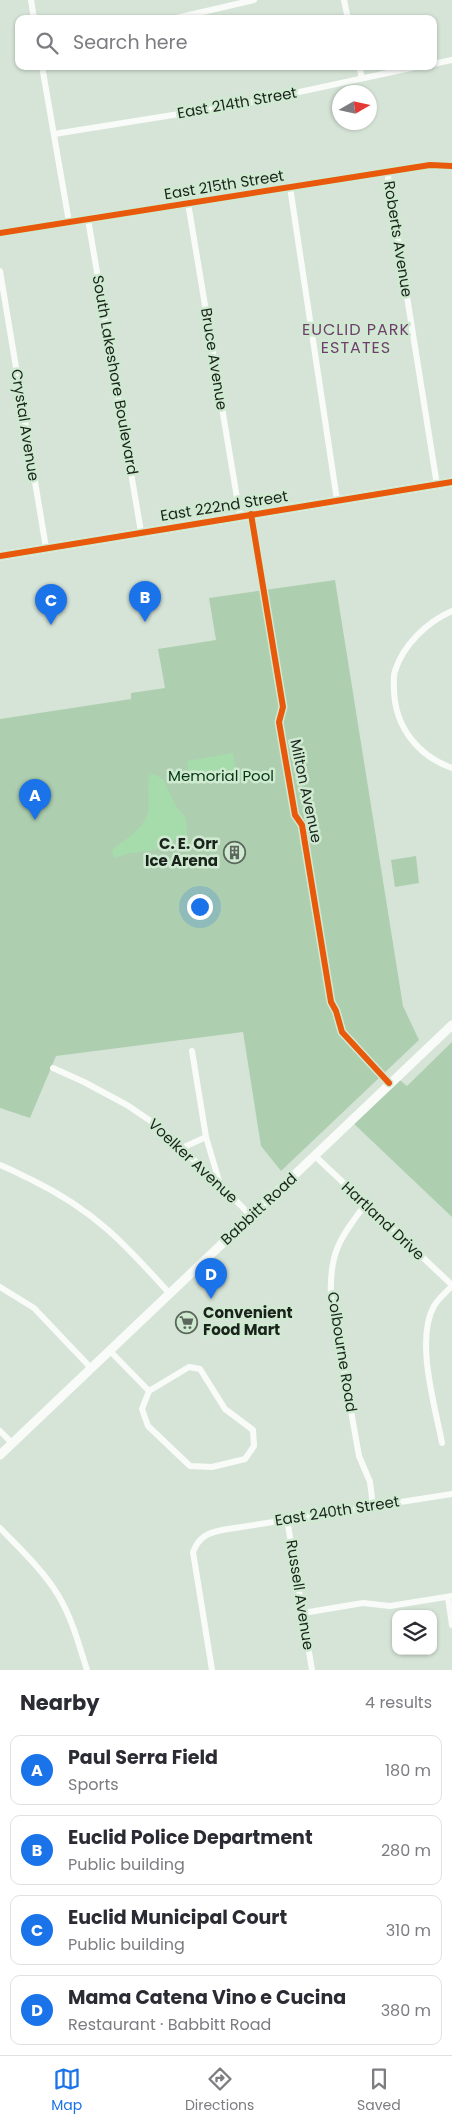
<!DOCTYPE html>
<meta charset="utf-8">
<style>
:root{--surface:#fff;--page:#f7f7f7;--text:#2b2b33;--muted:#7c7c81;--line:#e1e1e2;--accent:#1a73e8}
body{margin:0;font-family:Poppins,sans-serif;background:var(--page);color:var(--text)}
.controls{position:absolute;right:15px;bottom:15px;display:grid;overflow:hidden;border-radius:10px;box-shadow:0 1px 4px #0004}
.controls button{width:45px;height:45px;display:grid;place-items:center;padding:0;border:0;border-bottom:1px solid var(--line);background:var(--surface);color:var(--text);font:25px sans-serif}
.compass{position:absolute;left:332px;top:85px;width:45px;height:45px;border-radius:50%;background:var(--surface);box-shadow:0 1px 4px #0004;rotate:81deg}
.you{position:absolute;left:199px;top:906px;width:18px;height:18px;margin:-12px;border:4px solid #fff;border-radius:50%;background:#1a73e8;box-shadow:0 0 0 8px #1a73e833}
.badge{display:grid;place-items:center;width:32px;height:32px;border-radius:50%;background:var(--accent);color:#fff;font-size:16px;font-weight:700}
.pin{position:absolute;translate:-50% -41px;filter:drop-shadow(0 1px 2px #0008)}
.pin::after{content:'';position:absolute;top:26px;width:18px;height:15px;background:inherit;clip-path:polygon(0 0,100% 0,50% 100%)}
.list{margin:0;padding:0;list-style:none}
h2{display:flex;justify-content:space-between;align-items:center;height:65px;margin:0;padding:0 20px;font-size:21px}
h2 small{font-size:16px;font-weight:400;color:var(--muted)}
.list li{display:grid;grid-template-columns:32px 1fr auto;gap:15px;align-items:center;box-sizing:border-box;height:70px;margin:0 10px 10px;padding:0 10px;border:1px solid var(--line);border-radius:10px}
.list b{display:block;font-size:19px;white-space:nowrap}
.list p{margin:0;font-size:16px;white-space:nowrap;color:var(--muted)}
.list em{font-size:16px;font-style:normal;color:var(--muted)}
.icon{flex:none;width:28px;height:28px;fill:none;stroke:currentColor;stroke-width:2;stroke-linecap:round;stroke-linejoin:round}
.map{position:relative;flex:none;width:452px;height:1670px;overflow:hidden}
.search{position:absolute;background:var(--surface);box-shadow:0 1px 4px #0004;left:15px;right:15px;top:15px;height:55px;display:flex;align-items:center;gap:12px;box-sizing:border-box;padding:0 18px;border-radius:10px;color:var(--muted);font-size:19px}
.sheet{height:385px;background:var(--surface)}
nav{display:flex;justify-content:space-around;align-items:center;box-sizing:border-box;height:70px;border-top:1px solid var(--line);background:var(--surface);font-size:14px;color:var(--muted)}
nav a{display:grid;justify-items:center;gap:2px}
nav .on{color:var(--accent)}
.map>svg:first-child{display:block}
.green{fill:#adcfb0}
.water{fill:#a6dbac}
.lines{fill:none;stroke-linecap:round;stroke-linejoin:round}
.street{stroke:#f9fbf9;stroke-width:6}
.secondary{stroke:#f9fbf9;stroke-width:9}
.cycleway-casing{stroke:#d0ead2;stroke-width:9}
.cycleway{stroke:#e8590c;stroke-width:6}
.labels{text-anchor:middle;stroke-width:5;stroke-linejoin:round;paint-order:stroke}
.street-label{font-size:15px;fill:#1a231b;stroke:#d0ead2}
.park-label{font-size:15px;fill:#01360f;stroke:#d0ead2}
.poi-label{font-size:15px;font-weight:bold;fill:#1a231b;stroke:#d0ead2;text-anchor:end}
.neighbourhood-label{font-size:16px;letter-spacing:1px;fill:#713d6f;stroke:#d0ead2}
</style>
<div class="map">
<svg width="452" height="1670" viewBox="0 0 452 1670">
<rect width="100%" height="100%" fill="#d6e4d7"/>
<g class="green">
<path d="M335 580 403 1006 419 1040 281 1171 261 1146 243 1032 56 1056 30 1118 0 1108V719L131 699V693L165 688 158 649 216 640 209 598Z"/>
<path d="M416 856 419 883 395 887 391 860Z"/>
<path d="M452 1042V1217L351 1121 396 1077 407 1086Z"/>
</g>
<g class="water">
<path d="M233 753 237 776 191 784 187 761Z"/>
<path d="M154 774 163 779 176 806 186 818 187 834 155 850 131 853 114 858 112 850C128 836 149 828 149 802 149 793 147 785 150 775Z"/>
</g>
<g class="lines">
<g class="street">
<path d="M31 0 34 19"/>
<path d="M344 0 348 19"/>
<path d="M172 19 254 0"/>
<path d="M433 64 452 60"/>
<path d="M42 66 69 222"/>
<path d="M359 66 362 78"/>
<path d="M54 134 248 103 420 66"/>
<path d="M387 171 437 485"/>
<path d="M290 187 337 500"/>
<path d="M188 203 240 516"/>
<path d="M88 219 141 532"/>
<path d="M0 233 430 165 452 166"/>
<path d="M0 271 46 548"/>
<path d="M251 514 283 707 279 722 295 815 302 825 331 1002 336 1011 342 1032 389 1083"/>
<path d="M452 611C427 622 403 645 395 671 393 677 394 684 394 690 395 727 418 756 452 768"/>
<path d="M192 1051 206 1137 219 1181"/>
<path d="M53 1068 84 1082 127 1105 155 1124 220 1184 251 1216"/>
<path d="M182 1148 206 1137"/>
<path d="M315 1156 452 1285"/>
<path d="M0 1165C11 1169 21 1175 32 1180 94 1210 125 1244 170 1294"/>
<path d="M365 1205C339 1239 329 1254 331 1298L359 1456 370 1482 373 1506"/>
<path d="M0 1287 34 1308 91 1368"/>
<path d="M110 1351 149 1391"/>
<path d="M189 1367 200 1369 225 1409 253 1430 254 1446 245 1459 212 1467 190 1466 148 1426 142 1409 149 1391Z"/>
<path d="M0 1431 12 1443"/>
<path d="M442 1443C435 1406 415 1340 434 1306 438 1299 446 1292 452 1286"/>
<path d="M287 1519 312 1670"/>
<path d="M0 1528C20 1549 43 1570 58 1595 72 1618 79 1645 87 1670"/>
<path d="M448 1597 452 1625"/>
<path d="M303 1613 363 1603 390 1606 452 1596"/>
<path d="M212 1670 193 1552C199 1537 207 1533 222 1530L452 1494"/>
</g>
<g class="secondary">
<path d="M0 556 452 482"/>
<path d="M0 1455 452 1025"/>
</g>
<defs>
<g id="cycleway">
<path d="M0 233 430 165 452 166"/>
<path d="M251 514 283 707 279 722 295 815 302 825 331 1002 336 1011 342 1032 389 1083"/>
<path d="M0 556 452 482"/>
</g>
</defs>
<use href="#cycleway" class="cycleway-casing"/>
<use href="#cycleway" class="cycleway"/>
</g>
<defs>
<symbol id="building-ring" viewBox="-11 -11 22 22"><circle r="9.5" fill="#d0ead2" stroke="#5c675d" stroke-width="1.5"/><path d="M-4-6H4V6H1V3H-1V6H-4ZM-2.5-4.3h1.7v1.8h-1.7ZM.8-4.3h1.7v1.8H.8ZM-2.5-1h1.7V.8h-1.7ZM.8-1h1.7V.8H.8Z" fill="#5c675d"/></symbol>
<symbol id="supermarket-ring" viewBox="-11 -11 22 22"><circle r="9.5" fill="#d0ead2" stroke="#5c675d" stroke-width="1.5"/><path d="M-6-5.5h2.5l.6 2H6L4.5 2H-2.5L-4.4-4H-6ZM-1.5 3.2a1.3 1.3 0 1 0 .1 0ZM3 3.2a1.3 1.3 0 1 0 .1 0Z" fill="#5c675d"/></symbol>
</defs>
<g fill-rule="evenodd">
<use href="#building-ring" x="222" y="840" width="25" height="25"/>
<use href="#supermarket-ring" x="174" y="1310" width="25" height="25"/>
</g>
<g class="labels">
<g class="street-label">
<text transform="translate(237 103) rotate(-10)" y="5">East 214th Street</text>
<text transform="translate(224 185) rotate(-9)" y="5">East 215th Street</text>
<text transform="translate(398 239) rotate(81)" y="5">Roberts Avenue</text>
<text transform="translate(214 359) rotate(81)" y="5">Bruce Avenue</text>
<text transform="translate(115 375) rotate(80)" y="5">South Lakeshore Boulevard</text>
<text transform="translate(25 425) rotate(81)" y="5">Crystal Avenue</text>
<text transform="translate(224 506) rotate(-9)" y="5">East 222nd Street</text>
<text transform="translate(306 791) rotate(78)" y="5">Milton Avenue</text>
<text transform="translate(193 1161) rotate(43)" y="5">Voelker Avenue</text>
<text transform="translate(259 1209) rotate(-43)" y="5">Babbitt Road</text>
<text transform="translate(383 1221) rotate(43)" y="5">Hartland Drive</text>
<text transform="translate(342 1352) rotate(81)" y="5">Colbourne Road</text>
<text transform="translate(337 1511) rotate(-9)" y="5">East 240th Street</text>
<text transform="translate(300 1595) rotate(81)" y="5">Russell Avenue</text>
</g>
<g class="park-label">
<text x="221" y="781">Memorial Pool</text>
</g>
<g class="poi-label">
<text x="218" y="849">C. E. Orr<tspan x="218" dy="17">Ice Arena</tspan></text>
<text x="203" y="1318" text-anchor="start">Convenient<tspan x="203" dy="17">Food Mart</tspan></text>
</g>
<g class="neighbourhood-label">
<text x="356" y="335">EUCLID PARK<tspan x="356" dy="18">ESTATES</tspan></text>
</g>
</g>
</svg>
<div class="controls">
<button><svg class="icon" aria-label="layers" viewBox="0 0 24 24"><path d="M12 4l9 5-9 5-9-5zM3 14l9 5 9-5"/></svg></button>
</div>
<svg class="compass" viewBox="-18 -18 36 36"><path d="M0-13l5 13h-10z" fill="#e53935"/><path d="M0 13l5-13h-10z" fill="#7c7c81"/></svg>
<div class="you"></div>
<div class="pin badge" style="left:35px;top:820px">A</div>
<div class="pin badge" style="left:145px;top:622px">B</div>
<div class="pin badge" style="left:51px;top:625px">C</div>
<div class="pin badge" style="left:211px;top:1299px">D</div>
<div class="search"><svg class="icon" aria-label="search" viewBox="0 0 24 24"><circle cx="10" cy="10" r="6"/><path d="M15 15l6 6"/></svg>Search here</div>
</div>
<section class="sheet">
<h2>Nearby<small>4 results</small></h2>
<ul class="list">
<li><span class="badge">A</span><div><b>Paul Serra Field</b><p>Sports</p></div><em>180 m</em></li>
<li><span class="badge">B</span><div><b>Euclid Police Department</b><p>Public building</p></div><em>280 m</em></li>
<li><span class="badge">C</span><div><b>Euclid Municipal Court</b><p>Public building</p></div><em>310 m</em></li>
<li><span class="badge">D</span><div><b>Mama Catena Vino e Cucina</b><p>Restaurant · Babbitt Road</p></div><em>380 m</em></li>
</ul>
</section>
<nav>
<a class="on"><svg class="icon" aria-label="map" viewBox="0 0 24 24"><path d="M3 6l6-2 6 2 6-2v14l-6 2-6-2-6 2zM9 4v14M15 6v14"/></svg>Map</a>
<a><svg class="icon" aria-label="directions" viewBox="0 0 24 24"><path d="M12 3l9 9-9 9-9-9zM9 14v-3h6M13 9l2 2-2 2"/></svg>Directions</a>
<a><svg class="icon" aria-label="saved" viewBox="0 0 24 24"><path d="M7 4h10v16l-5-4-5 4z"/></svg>Saved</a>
</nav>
